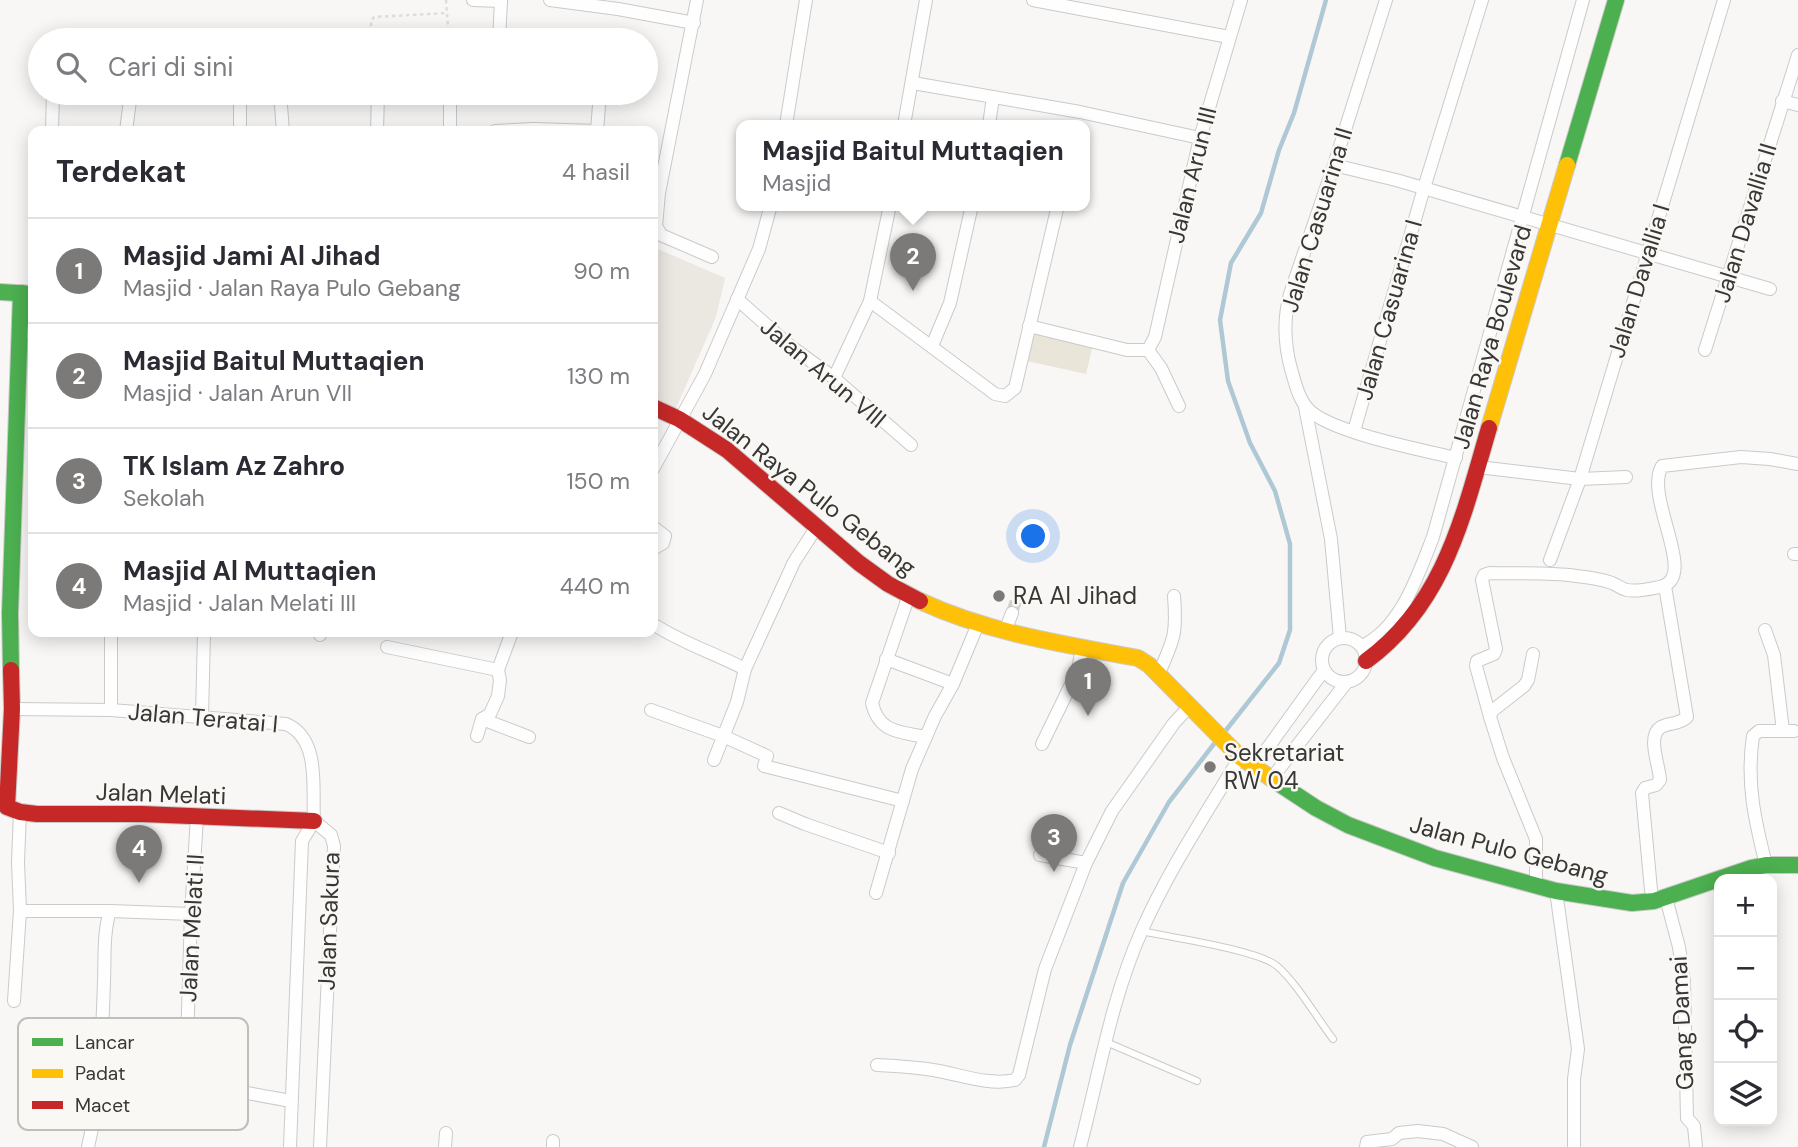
<!DOCTYPE html>
<html lang="id">
<meta charset="utf-8">
<style>
:root{--surface:#fff;--page:#f2f2f3;--text:#2b2b33;--muted:#7c7c81;--line:#e1e1e2;--accent:#7b7a79}
body{margin:0;font-family:"DM Sans",sans-serif;background:var(--page);color:var(--text)}
.controls{position:absolute;right:21px;bottom:21px;display:grid;overflow:hidden;border-radius:14px;box-shadow:0 4px 18px #0003}
.controls button{width:63px;height:63px;display:grid;place-items:center;padding:0;border:0;border-bottom:2px solid var(--line);background:var(--surface);color:var(--text);font:35px sans-serif}
.you{position:absolute;left:1034px;top:537px;width:24px;height:24px;margin:-18px;border:5px solid #fff;border-radius:50%;background:#1a73e8;box-shadow:0 0 0 10px #1a73e833}
.badge{display:grid;place-items:center;width:46px;height:46px;border-radius:50%;background:var(--accent);color:#fff;font-size:23px;font-weight:700}
.pin{position:absolute;translate:-50% -58px;filter:drop-shadow(0 2px 4px #0008)}
.pin::after{content:'';position:absolute;top:37px;width:24px;height:21px;background:inherit;clip-path:polygon(0 0,100% 0,50% 100%)}
.popup{position:absolute;left:736px;top:120px;width:354px;height:91px;box-sizing:border-box;display:grid;place-content:center;border-radius:14px;background:var(--surface);filter:drop-shadow(0 2px 5px #0005);font-size:23px;white-space:nowrap;color:var(--muted)}
.popup b{font-size:26px;color:var(--text)}
.popup::after{content:'';position:absolute;left:50%;top:100%;margin-left:-14px;border:14px solid transparent;border-top-color:var(--surface)}
.list{margin:0;padding:0;list-style:none}
h2{display:flex;justify-content:space-between;align-items:center;height:91px;margin:0;padding:0 28px;font-size:30px}
h2 small{font-size:23px;font-weight:400;color:var(--muted)}
.list li{display:grid;grid-template-columns:46px 1fr auto;gap:21px;align-items:center;box-sizing:border-box;height:105px;padding:0 28px;border-top:2px solid var(--line)}
.list b{display:block;font-size:26px;white-space:nowrap}
.list p{margin:0;font-size:23px;white-space:nowrap;color:var(--muted)}
.list em{font-size:23px;font-style:normal;color:var(--muted)}
.icon{flex:none;width:38px;height:38px;fill:none;stroke:currentColor;stroke-width:2;stroke-linecap:round;stroke-linejoin:round}
.map{position:relative;flex:none;width:1798px;height:1147px;overflow:hidden}
.search{position:absolute;background:var(--surface);box-shadow:0 4px 18px #0003;left:28px;top:28px;width:630px;height:77px;display:flex;align-items:center;gap:18px;box-sizing:border-box;padding:0 24px;border-radius:38px;color:var(--muted);font-size:26px}
.panel{position:absolute;background:var(--surface);box-shadow:0 4px 18px #0003;left:28px;top:126px;width:630px;height:511px;border-radius:14px}
.map>svg:first-child{display:block}
.built{fill:#eae8e1}
.green{fill:#eae5d9}
.lines{fill:none;stroke-linecap:round;stroke-linejoin:round}
.stream{stroke:#afc8d5;stroke-width:4.5}
.street-tunnel{stroke:#d2d1cf;stroke-width:12;stroke-dasharray:12 6;stroke-linecap:butt}
.lane-casing{stroke:#cacac8;stroke-width:8}
.street-casing{stroke:#cacac8;stroke-width:14}
.fast-casing{stroke:#cacac8;stroke-width:18}
.slow-casing{stroke:#cacac8;stroke-width:18}
.jam-casing{stroke:#cacac8;stroke-width:18}
.path{stroke:#dededc;stroke-width:2.5;stroke-dasharray:3.5 3.5;stroke-linecap:butt}
.lane{stroke:#fefefe;stroke-width:6}
.street{stroke:#fefefe;stroke-width:12}
.fast{stroke:#4caf50;stroke-width:16}
.slow{stroke:#ffc107;stroke-width:16}
.jam{stroke:#c62828;stroke-width:16}
.poi-dot{fill:#7b7a79;stroke:#f9f8f4;stroke-width:2.5}
.labels{text-anchor:middle;stroke-width:5;stroke-linejoin:round;paint-order:stroke}
.street-label{font-size:24px;fill:#383736;stroke:#f9f8f4}
.poi-label{font-size:24px;fill:#383736;stroke:#f9f8f4;text-anchor:start}
.key{fill:#f9f8f4;stroke:#bfbebb;stroke-width:2}
.key-label{font-size:19px;fill:#383736}
</style>
<div class="map">
<svg width="1798" height="1147" viewBox="0 0 1798 1147">
<rect width="100%" height="100%" fill="#f8f7f5"/>
<path class="built" d="M653 247 725 278 716 317 676 408 653 399Z"/>
<path class="green" d="M1034 331 1093 345 1086 374 1027 361Z"/>
<g class="lines">
<g class="stream">
<path d="M1223 734 1279 663 1290 630V544L1275 491 1250 443 1228 381 1220 320 1231 263 1261 213 1279 150 1294 113 1326 0"/>
<path d="M1044 1147 1070 1045 1123 883 1169 802 1217 740"/>
</g>
<path class="street-tunnel" d="M1012 613 1018 594"/>
<defs>
<g id="lane">
<path d="M1141 931C1169 937 1258 950 1277 966 1296 982 1317 1018 1333 1039"/>
<path d="M1106 1042 1197 1081"/>
</g>
<g id="street">
<path d="M473 0 501 1"/>
<path d="M550 0 618 9 694 23"/>
<path d="M697 0 659 193 656 226 661 235 712 257"/>
<path d="M1033 0 1229 37"/>
<path d="M1386 0 1334 165 1290 294C1283 320 1284 343 1291 369 1295 382 1298 398 1308 409 1329 432 1422 450 1456 458"/>
<path d="M499 40 501 1"/>
<path d="M913 83 1080 112 1200 138"/>
<path d="M149 93H173"/>
<path d="M280 93 283 131"/>
<path d="M596 93 599 105 597 131"/>
<path d="M1782 101 1798 105"/>
<path d="M786 125 806 0"/>
<path d="M904 125 926 0"/>
<path d="M989 125 993 97"/>
<path d="M52 131 53 93"/>
<path d="M126 131 131 93"/>
<path d="M240 131V93"/>
<path d="M377 131 378 93"/>
<path d="M450 131V93"/>
<path d="M495 131 533 129 597 131"/>
<path d="M1334 165 1396 180 1770 289"/>
<path d="M737 299 789 345 834 378 911 445"/>
<path d="M870 301 995 394 1005 396 1015 388 1058 205"/>
<path d="M1029 326 1127 350H1148L1161 368 1179 406"/>
<path d="M21 331H33"/>
<path d="M932 346 950 303 972 205"/>
<path d="M1148 350 1155 337 1200 138 1241 0"/>
<path d="M1705 350 1798 55"/>
<path d="M834 378 870 301 890 205"/>
<path d="M1305 407 1331 539 1340 638"/>
<path d="M1354 431 1424 188 1482 0"/>
<path d="M1478 467 1580 479 1626 477"/>
<path d="M653 469 705 374 759 249 771 205"/>
<path d="M653 527 665 536 663 543 653 549"/>
<path d="M1794 554H1798"/>
<path d="M1550 560 1580 479 1724 0"/>
<path d="M909 595 872 703C879 733 900 732 926 737"/>
<path d="M653 624C682 643 714 653 745 669"/>
<path d="M1765 630 1774 655 1783 731"/>
<path d="M1005 631 1012 613"/>
<path d="M320 635 321 632"/>
<circle cx="1344" cy="660" r="22"/>
<path d="M1362 646C1401 628 1418 575 1433 537L1583 0"/>
<path d="M387 647 498 670"/>
<path d="M1533 654 1528 680 1524 686 1492 711 1490 717 1503 758 1536 839V884"/>
<path d="M886 659 953 684"/>
<path d="M1159 673C1174 639 1177 634 1174 596"/>
<path d="M12 709 111 710 286 724C321 739 312 789 314 821"/>
<path d="M111 710V632"/>
<path d="M651 710 723 736 767 756 764 766 903 801"/>
<path d="M202 717 204 632"/>
<path d="M1490 717 1476 666 1477 661 1494 654 1496 649 1482 580 1484 575 1490 573C1519 574 1547 572 1576 576 1587 577 1601 579 1612 583 1617 585 1622 589 1627 590 1636 592 1649 589 1659 587 1701 579 1643 498 1662 466L1741 457 1770 459 1798 464"/>
<path d="M482 719 529 737"/>
<path d="M477 736 482 719 490 714 498 696 500 680 498 670 512 632"/>
<path d="M1042 744 1078 670 1082 648"/>
<path d="M714 760 737 702 745 669 794 562 816 528"/>
<path d="M1254 767 1324 670"/>
<path d="M1272 778 1346 683"/>
<path d="M779 813 805 824 889 853"/>
<path d="M197 817 191 914 186 1076 236 1091 291 1101"/>
<path d="M314 821 331 835 334 846 320 1147"/>
<path d="M1040 855 1086 863"/>
<path d="M1766 865C1755 821 1746 783 1753 736L1759 731H1794"/>
<path d="M1556 891 1578 1049 1574 1079V1147"/>
<path d="M876 893 912 769 935 716 953 684 978 624"/>
<path d="M1666 898 1679 947 1684 982 1687 1118 1694 1126 1696 1147"/>
<path d="M1654 901 1651 890 1642 793 1645 788 1656 785 1660 780C1660 767 1646 736 1661 727 1670 722 1679 725 1687 717L1665 586"/>
<path d="M20 911H110C103 933 105 958 104 981 102 1036 101 1093 88 1147"/>
<path d="M110 911 191 914"/>
<path d="M14 1001 20 911 18 862 20 812"/>
<path d="M877 1065C896 1066 915 1067 933 1070 959 1074 988 1086 1015 1080L1019 1075 1045 969 1086 863 1112 811 1174 723 1189 707"/>
<path d="M59 1108 96 1107"/>
<path d="M290 1147 302 841 314 821"/>
<path d="M445 1147 446 1133"/>
<path d="M553 1147V1141"/>
<path d="M1080 1147C1099 1075 1111 999 1142 930 1169 869 1206 814 1240 757"/>
<path d="M1366 1147 1367 1142 1392 1139 1399 1133 1418 1131 1443 1134 1472 1147"/>
</g>
<g id="fast">
<path d="M1567 165 1616 0"/>
<path d="M0 292 33 294"/>
<path d="M11 670 10 613 21 293"/>
<path d="M1275 781 1316 808 1348 825 1435 858 1556 891 1632 903 1654 901 1751 868 1766 865H1798"/>
</g>
<g id="slow">
<path d="M1489 428 1567 165"/>
<path d="M920 601C989 633 1063 644 1138 658L1149 665 1240 757 1275 781"/>
</g>
<g id="jam">
<path d="M653 407 679 419 727 450 859 563 888 584 920 601"/>
<path d="M1366 661C1445 603 1463 516 1489 428"/>
<path d="M11 670 12 709 7 807 20 812 37 814H142L314 821"/>
</g>
</defs>
<use href="#lane" class="lane-casing"/>
<use href="#street" class="street-casing"/>
<use href="#fast" class="fast-casing"/>
<use href="#slow" class="slow-casing"/>
<use href="#jam" class="jam-casing"/>
<g class="path">
<path d="M446 0 449 40"/>
<path d="M371 40V21L374 17 447 13"/>
</g>
<use href="#lane" class="lane"/>
<use href="#street" class="street"/>
<use href="#fast" class="fast"/>
<use href="#slow" class="slow"/>
<use href="#jam" class="jam"/>
</g>
<g class="poi-dot">
<circle cx="999" cy="596" r="7"/>
<circle cx="1210" cy="767" r="7"/>
</g>
<g class="labels">
<g class="street-label">
<text transform="translate(1192 175) rotate(-76)" y="8">Jalan Arun III</text>
<text transform="translate(1317 220) rotate(-73)" y="8">Jalan Casuarina II</text>
<text transform="translate(1745 223) rotate(-73)" y="8">Jalan Davallia II</text>
<text transform="translate(1639 281) rotate(-73)" y="8">Jalan Davallia I</text>
<text transform="translate(1389 310) rotate(-74)" y="8">Jalan Casuarina I</text>
<text transform="translate(1492 337) rotate(-74)" y="8">Jalan Raya Boulevard</text>
<text transform="translate(823 373) rotate(40)" y="8">Jalan Arun VIII</text>
<text transform="translate(809 490) rotate(38)" y="8">Jalan Raya Pulo Gebang</text>
<text transform="translate(203 718) rotate(5)" y="8">Jalan Teratai I</text>
<text transform="translate(161 794) rotate(2)" y="8">Jalan Melati</text>
<text transform="translate(1509 850) rotate(15)" y="8">Jalan Pulo Gebang</text>
<text transform="translate(329 921) rotate(-88)" y="8">Jalan Sakura</text>
<text transform="translate(192 928) rotate(-87)" y="8">Jalan Melati II</text>
<text transform="translate(1682 1023) rotate(-93)" y="8">Gang Damai</text>
</g>
<g class="poi-label">
<text x="1013" y="604">RA Al Jihad</text>
<text x="1224" y="761">Sekretariat<tspan x="1224" dy="28">RW 04</tspan></text>
</g>
</g>
<rect x="18" y="1018" width="230" height="112" rx="10" class="key"/>
<rect x="32" y="1038" width="31" height="8" fill="#4caf50"/>
<rect x="32" y="1069" width="31" height="9" fill="#ffc107"/>
<rect x="32" y="1101" width="31" height="8" fill="#c62828"/>
<g class="key-label">
<text x="75" y="1049">Lancar</text>
<text x="75" y="1080">Padat</text>
<text x="75" y="1112">Macet</text>
</g>
</svg>
<div class="controls">
<button>+</button>
<button>−</button>
<button><svg class="icon" aria-label="locate" viewBox="0 0 24 24"><circle cx="12" cy="12" r="6"/><path d="M12 2v4M12 18v4M2 12h4M18 12h4"/></svg></button>
<button><svg class="icon" aria-label="layers" viewBox="0 0 24 24"><path d="M12 4l9 5-9 5-9-5zM3 14l9 5 9-5"/></svg></button>
</div>
<div class="you"></div>
<div class="pin badge" style="left:1088px;top:716px">1</div>
<div class="pin badge" style="left:913px;top:291px">2</div>
<div class="popup"><b>Masjid Baitul Muttaqien</b>Masjid</div>
<div class="pin badge" style="left:1054px;top:872px">3</div>
<div class="pin badge" style="left:139px;top:883px">4</div>
<div class="search"><svg class="icon" aria-label="search" viewBox="0 0 24 24"><circle cx="10" cy="10" r="6"/><path d="M15 15l6 6"/></svg>Cari di sini</div>
<section class="panel">
<h2>Terdekat<small>4 hasil</small></h2>
<ul class="list">
<li><span class="badge">1</span><div><b>Masjid Jami Al Jihad</b><p>Masjid · Jalan Raya Pulo Gebang</p></div><em>90 m</em></li>
<li><span class="badge">2</span><div><b>Masjid Baitul Muttaqien</b><p>Masjid · Jalan Arun VII</p></div><em>130 m</em></li>
<li><span class="badge">3</span><div><b>TK Islam Az Zahro</b><p>Sekolah</p></div><em>150 m</em></li>
<li><span class="badge">4</span><div><b>Masjid Al Muttaqien</b><p>Masjid · Jalan Melati III</p></div><em>440 m</em></li>
</ul>
</section>
</div>
